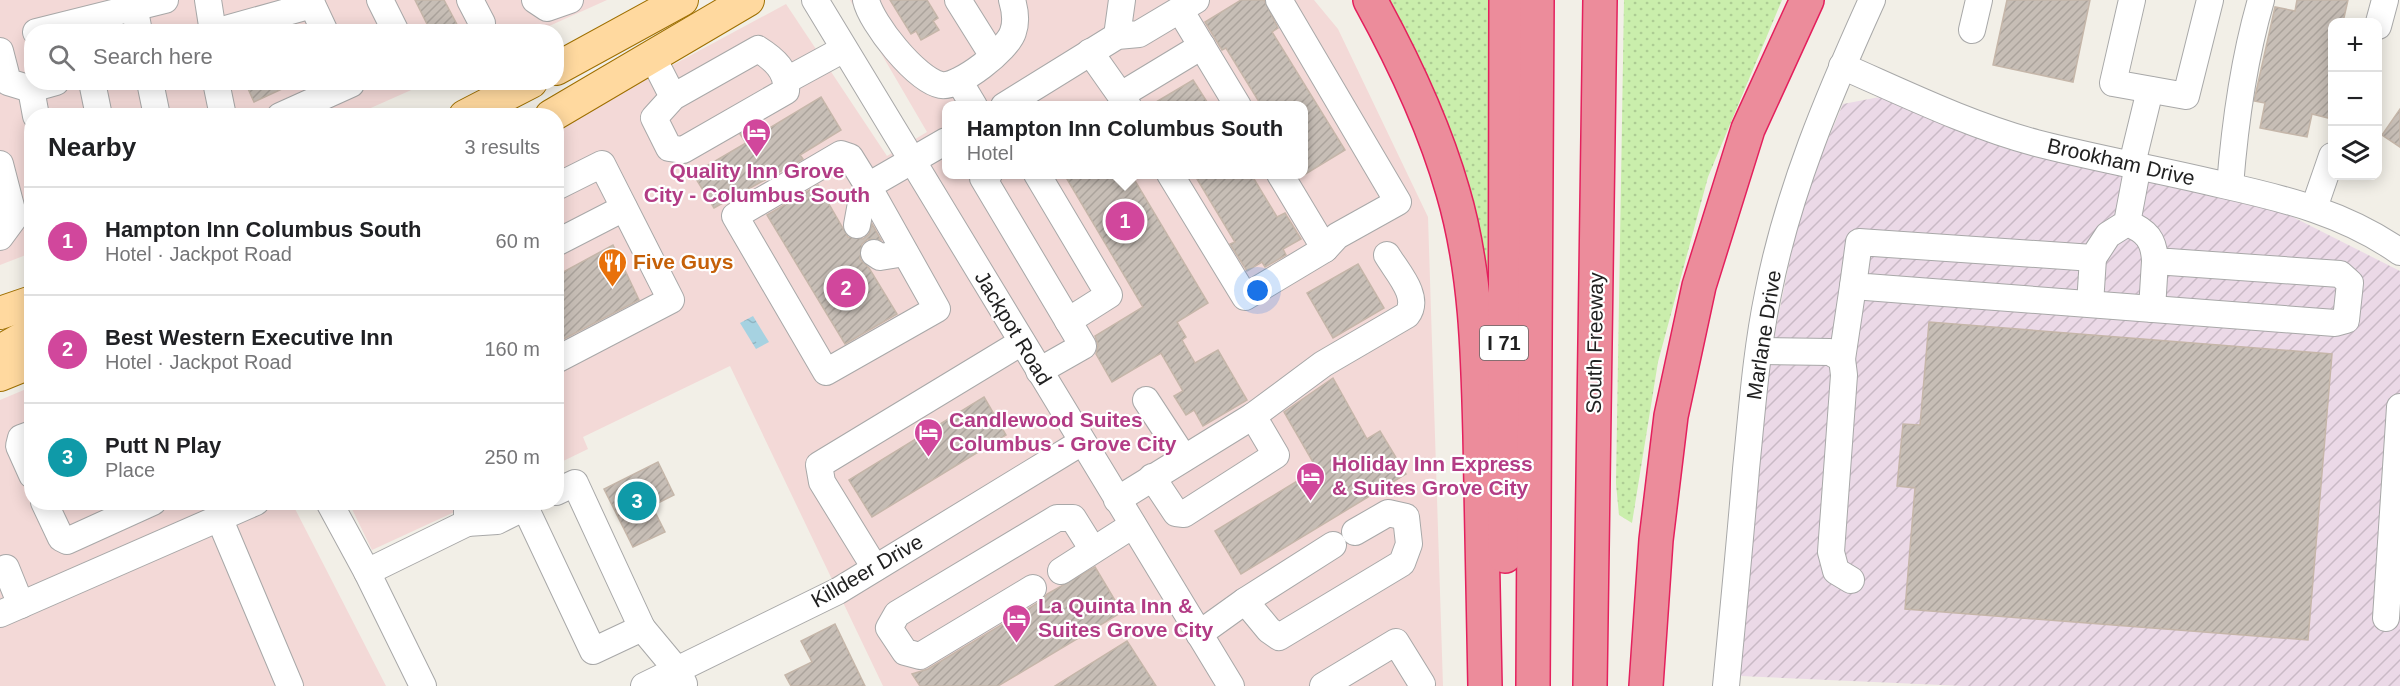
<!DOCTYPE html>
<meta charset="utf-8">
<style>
:root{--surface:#fff;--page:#f2f2f2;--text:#202124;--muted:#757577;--line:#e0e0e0;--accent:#0f766e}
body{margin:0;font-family:Helvetica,sans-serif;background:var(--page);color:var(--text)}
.controls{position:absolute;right:18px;top:18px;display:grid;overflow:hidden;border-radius:12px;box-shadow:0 3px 15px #0003}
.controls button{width:54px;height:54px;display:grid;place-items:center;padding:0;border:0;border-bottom:2px solid var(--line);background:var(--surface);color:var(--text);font:30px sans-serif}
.you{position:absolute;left:1258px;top:291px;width:21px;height:21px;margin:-15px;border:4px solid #fff;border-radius:50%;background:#1a73e8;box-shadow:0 0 0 9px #1a73e833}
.badge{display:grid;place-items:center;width:39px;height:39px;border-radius:50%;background:var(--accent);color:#fff;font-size:20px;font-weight:700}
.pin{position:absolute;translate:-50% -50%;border:3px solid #fff;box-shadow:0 2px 6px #0006}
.popup{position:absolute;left:942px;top:101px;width:366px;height:78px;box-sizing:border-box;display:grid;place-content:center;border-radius:12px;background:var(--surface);filter:drop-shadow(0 2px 4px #0005);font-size:20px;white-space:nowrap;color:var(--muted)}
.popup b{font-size:22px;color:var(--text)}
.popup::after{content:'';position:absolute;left:50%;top:100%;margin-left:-12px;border:12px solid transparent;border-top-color:var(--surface)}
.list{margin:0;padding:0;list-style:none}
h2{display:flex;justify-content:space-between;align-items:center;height:78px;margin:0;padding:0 24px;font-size:26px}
h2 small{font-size:20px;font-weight:400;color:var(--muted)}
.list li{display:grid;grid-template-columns:39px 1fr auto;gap:18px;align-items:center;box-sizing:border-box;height:108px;padding:0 24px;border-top:2px solid var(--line)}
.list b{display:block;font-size:22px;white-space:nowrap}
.list p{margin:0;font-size:20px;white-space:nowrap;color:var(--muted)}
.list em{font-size:20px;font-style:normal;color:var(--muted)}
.icon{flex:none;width:33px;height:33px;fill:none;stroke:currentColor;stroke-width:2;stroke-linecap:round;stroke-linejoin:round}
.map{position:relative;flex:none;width:2400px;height:686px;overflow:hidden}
.search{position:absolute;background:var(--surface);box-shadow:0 3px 15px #0003;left:24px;top:24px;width:540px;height:66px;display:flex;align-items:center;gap:15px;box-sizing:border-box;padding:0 21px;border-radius:24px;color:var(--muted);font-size:22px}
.panel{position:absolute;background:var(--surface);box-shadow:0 3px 15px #0003;left:24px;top:108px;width:540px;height:402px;border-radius:24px}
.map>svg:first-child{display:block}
.commercial{fill:#f3d9d7;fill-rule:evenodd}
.industrial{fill:url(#industrial-furrows)}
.grass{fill:url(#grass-dots)}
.water{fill:url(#water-ripples)}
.building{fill:url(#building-hatch);stroke:#c5b6a9;stroke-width:1.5}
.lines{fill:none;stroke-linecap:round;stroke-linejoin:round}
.minor-casing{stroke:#a8a8a8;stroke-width:28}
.major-casing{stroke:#9e6f00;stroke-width:34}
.highway-casing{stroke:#e4205d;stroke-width:36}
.minor{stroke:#fff;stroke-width:26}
.major{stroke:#ffd99f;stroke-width:32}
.highway{stroke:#ec8c9b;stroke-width:33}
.labels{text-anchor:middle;stroke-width:4.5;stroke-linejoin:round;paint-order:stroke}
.shield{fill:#fff;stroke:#646464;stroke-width:1.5}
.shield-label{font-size:20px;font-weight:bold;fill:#212121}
.street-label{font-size:21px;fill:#212121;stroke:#fff}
.hotel-label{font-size:21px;font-weight:bold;fill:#b23c85;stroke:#fff;text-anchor:start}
.food-label{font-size:21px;font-weight:bold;fill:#c56008;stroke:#fff;text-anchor:start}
</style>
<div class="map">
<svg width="2400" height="686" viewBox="0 0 2400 686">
<defs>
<pattern id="industrial-furrows" width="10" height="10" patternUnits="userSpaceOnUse" patternTransform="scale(1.5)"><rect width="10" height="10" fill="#ebd9e7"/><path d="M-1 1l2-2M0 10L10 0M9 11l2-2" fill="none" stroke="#c9bac6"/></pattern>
<pattern id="grass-dots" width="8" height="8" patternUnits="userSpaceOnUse" patternTransform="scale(1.5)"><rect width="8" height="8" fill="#caeeac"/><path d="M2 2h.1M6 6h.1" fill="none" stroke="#adcc94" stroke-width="1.8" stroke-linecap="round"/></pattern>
<pattern id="water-ripples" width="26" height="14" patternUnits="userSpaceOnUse" patternTransform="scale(1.5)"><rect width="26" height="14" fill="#a6d2e1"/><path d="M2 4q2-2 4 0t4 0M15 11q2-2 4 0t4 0" fill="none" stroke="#8fb4c1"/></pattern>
<pattern id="building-hatch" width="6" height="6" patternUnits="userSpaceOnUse" patternTransform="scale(1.5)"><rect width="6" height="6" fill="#c7beb6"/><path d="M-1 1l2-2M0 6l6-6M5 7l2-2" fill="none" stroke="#aba39c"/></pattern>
</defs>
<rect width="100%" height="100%" fill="#f2efe7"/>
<g class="commercial">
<path d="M0 0H607L538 31 32 32V82L427 83 355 115 32 116 31 253 0 265Z"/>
<path d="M850 0H1314L1338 29 1428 217 1443 686H883L730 366 583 437 588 449 557 464V122L606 101 786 4 887 156 927 132ZM946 106H1304V174H946Z"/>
<path d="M31 387 32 502 292 503 386 686H0V400Z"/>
<path d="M349 503H474L372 550Z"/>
</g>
<path class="industrial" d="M1885 96 2275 208 2400 271V686H1964L1740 676 1766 377 1802 200 1843 104Z"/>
<g class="grass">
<path d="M1383 0H1491L1490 272H1482Z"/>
<path d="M1624 0H1782L1708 177 1658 362 1632 523 1619 515 1616 484Z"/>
</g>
<path class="water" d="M753 316 769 342 756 349 740 323Z"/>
<g class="building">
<path d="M415 0H444L461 32H431Z"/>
<path d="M890 0H927L938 18 933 21 939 30 921 40 916 31 911 34Z"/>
<path d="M1241 0H1264L1278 28 1272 32 1345 150 1304 175V105H1261L1226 48 1222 50 1205 22Z"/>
<path d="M2007 0H2090L2073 82 1993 65Z"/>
<path d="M2297 0H2348L2343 22H2332V119L2312 114 2307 137 2260 128 2265 103 2254 101 2275 7 2295 11Z"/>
<path d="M1193 80 1209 105H1151Z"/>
<path d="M245 82H297L254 102Z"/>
<path d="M821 97 841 130 800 155 803 159 714 208 693 174 746 143 740 134 763 122 768 129Z"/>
<path d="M2400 109V147L2382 135Z"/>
<path d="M1064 174H1131L1208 303 1177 322 1186 337 1182 340 1195 363 1218 350 1247 400 1203 426 1194 410 1186 415 1174 396 1183 391 1161 353 1112 382 1096 354 1098 345 1095 336 1143 307Z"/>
<path d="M1194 174H1251L1277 217 1285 213 1301 239 1283 249 1286 255 1265 267 1262 262 1247 271 1230 244 1235 242Z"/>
<path d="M818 185 848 237 863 239 869 234 872 224 881 240 868 239 862 244 860 259 869 268 897 314 845 344 767 215Z"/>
<path d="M613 245 639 300 556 343V276Z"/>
<path d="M1358 264 1384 308 1333 338 1307 293Z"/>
<path d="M1929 322 2332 354 2308 640 1905 609 1915 488 1897 486 1903 424 1920 425Z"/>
<path d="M1333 378 1367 439 1380 431 1406 474 1241 574 1215 531 1317 469 1284 412Z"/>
<path d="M984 397 1006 435 872 517 849 480Z"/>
<path d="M658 462 674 495 652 506 665 532 633 547 604 489Z"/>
<path d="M1095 567 1122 612 998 686H920L912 674 928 669 1041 601 1047 594Z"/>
<path d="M835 624 865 686H791L785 675 812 662 801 641Z"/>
<path d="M1127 641 1156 686H1055Z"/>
</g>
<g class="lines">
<defs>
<g id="minor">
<path d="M133 0 139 32"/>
<path d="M208 0 213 32"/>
<path d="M310 0 325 32"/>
<path d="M380 0 396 32"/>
<path d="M470 0 482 23 481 32"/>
<path d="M535 0 547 8 570 0"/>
<path d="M815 0 1231 686"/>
<path d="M866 0C871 23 916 80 941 85 959 88 1008 49 1013 32 1017 21 1015 10 1012 0"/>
<path d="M958 0 993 56"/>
<path d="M2132 0 2113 83 2186 96 2210 0"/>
<path d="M1180 10 1238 106"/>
<path d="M2378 26 2385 0"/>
<path d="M1972 30 1979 0"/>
<path d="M36 32 165 0"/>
<path d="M215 32 312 5"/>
<path d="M1117 36 1122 0"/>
<path d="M0 51 8 82 31 89 56 82"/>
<path d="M1090 52 1128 106"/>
<path d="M652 56 673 97 758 49C774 59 788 71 786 91L683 150 669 148 654 118 673 97"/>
<path d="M1842 66C1906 94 1969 125 2036 143 2098 159 2161 170 2223 185 2286 199 2346 214 2400 252"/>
<path d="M787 80 844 49"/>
<path d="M959 81 974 106"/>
<path d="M92 82 99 116"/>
<path d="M150 82 157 116"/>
<path d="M216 82 223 116"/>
<path d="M31 89 36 116"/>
<path d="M1121 95 1202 46"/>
<path d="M1004 106 1117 36 1139 34 1196 0"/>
<path d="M280 116 351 84 350 82"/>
<path d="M0 164 14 218 0 237"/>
<path d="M2132 164 2150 90"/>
<path d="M989 174 983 178 1083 346 1039 371"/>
<path d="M1037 174 1109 295 1068 321"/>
<path d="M1170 174 1245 297 1325 249 1337 236 1398 202 1279 0"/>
<path d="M1280 174 1325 249"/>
<path d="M868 186 850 157 841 154 735 216 826 372 937 309 868 186 946 141"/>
<path d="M2230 186C2235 122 2243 62 2261 0"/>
<path d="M556 187 602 164 671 300 556 360"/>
<path d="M2314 208 2332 156"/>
<path d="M2127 223C2147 231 2154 240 2155 261L2340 274 2350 283 2346 320 2335 323 1853 286 1859 242 2093 258 2108 235 2127 223 2138 165"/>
<path d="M857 225 861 203 872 192"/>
<path d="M556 243 624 208"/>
<path d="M874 253 880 257 905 253"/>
<path d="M2090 304 2093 258"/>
<path d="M2152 309 2155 261"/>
<path d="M1759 351 1830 352 1842 359 1844 375 1831 552 1836 571 1851 580"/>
<path d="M1842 359 1853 286"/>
<path d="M1146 400 1184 458"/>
<path d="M32 434 21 438 19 446 32 475"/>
<path d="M1152 477 1176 513 1184 514 1276 455 1253 416"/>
<path d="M556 492 575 483 642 628"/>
<path d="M1117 500 1253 416 1323 364 1407 315C1421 297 1397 272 1387 255"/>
<path d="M44 502 61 538 67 541 153 502"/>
<path d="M329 502 367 572 423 686"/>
<path d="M220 520 290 686"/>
<path d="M467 523 497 521 525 507 593 651 642 628 677 670 684 684"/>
<path d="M6 568 21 605"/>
<path d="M875 568 822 482 819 465 1022 342"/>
<path d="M1061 571 1133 525"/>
<path d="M367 572 467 523V502"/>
<path d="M1033 588 920 656 905 652 889 628 897 614 1057 518H1073L1093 550"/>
<path d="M1245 601 1269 630 1279 637 1402 563 1409 544 1406 517 1388 513 1355 532"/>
<path d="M0 614 256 502"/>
<path d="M2386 618 2400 407"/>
<path d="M1199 634 1245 601 1333 545"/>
<path d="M644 686 838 591 1082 442"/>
<path d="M1323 686 1396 642 1422 684"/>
<path d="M1726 686C1733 614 1740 542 1746 469 1752 411 1756 352 1768 294 1788 191 1829 95 1872 0"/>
</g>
<g id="major">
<path d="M556 69 682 0"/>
<path d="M465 116 531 82"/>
<path d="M551 116 748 0"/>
<path d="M0 313 32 302"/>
<path d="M0 351 32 333"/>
<path d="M0 375 32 362"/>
</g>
<g id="highway">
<path d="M1370 0C1403 60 1434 125 1453 192 1476 270 1478 354 1480 436 1482 519 1484 602 1485 686"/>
<path d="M1505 556 1506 0"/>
<path d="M1533 686 1537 0"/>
<path d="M1590 686 1600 0"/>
<path d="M1646 686 1656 540 1671 416 1699 286 1748 129 1807 0"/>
</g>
</defs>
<use href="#minor" class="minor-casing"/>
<use href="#major" class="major-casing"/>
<use href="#highway" class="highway-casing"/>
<use href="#minor" class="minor"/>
<use href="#major" class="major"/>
<use href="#highway" class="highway"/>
</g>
<defs>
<symbol id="hotel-pin" viewBox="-11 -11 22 30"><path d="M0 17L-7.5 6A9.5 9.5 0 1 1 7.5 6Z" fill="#d1479c" stroke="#fff"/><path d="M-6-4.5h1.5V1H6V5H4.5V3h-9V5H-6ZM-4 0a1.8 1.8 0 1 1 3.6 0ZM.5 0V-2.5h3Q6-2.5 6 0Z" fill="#fff"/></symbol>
<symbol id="restaurant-pin" viewBox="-11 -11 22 30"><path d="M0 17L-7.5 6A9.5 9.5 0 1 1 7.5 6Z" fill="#e8710a" stroke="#fff"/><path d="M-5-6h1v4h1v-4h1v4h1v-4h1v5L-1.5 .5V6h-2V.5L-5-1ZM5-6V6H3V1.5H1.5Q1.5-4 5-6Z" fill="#fff"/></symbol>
</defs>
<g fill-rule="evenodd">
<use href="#hotel-pin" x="740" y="116" width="33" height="45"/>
<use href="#restaurant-pin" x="596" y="246" width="33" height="45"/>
<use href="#hotel-pin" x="912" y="416" width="33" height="45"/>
<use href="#hotel-pin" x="1294" y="460" width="33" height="45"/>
<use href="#hotel-pin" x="1000" y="602" width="33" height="45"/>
</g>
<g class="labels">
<rect class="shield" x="1480" y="326" width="48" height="34" rx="4.5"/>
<g class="shield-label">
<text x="1504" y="350">I 71</text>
</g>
<g class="street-label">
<text transform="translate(2121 162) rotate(13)" y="7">Brookham Drive</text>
<text transform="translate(1013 328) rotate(59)" y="7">Jackpot Road</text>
<text transform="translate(1764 335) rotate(-81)" y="7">Marlane Drive</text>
<text transform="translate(1595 343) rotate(-89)" y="7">South Freeway</text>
<text transform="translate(867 571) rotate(-30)" y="7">Killdeer Drive</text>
</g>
<g class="hotel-label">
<text x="757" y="178" text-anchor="middle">Quality Inn Grove<tspan x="757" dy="24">City - Columbus South</tspan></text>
<text x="949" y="427">Candlewood Suites<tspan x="949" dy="24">Columbus - Grove City</tspan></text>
<text x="1332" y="471">Holiday Inn Express<tspan x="1332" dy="24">&amp; Suites Grove City</tspan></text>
<text x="1038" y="613">La Quinta Inn &amp;<tspan x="1038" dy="24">Suites Grove City</tspan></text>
</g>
<g class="food-label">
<text x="633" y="269">Five Guys</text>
</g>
</g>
</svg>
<div class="controls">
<button>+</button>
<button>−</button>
<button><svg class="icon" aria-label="layers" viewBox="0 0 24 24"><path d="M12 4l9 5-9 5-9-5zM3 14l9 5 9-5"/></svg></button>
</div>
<div class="you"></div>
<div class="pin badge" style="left:1125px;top:221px;background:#d1479c">1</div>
<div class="popup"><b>Hampton Inn Columbus South</b>Hotel</div>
<div class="pin badge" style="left:846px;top:288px;background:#d1479c">2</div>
<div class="pin badge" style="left:637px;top:501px;background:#0f9aa8">3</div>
<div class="search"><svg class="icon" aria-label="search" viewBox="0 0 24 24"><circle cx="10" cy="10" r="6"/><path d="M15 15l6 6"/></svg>Search here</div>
<section class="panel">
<h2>Nearby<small>3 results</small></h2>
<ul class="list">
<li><span class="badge" style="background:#d1479c">1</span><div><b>Hampton Inn Columbus South</b><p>Hotel · Jackpot Road</p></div><em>60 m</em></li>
<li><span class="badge" style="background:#d1479c">2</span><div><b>Best Western Executive Inn</b><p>Hotel · Jackpot Road</p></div><em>160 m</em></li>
<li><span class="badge" style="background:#0f9aa8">3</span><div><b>Putt N Play</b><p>Place</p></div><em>250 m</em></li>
</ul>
</section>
</div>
